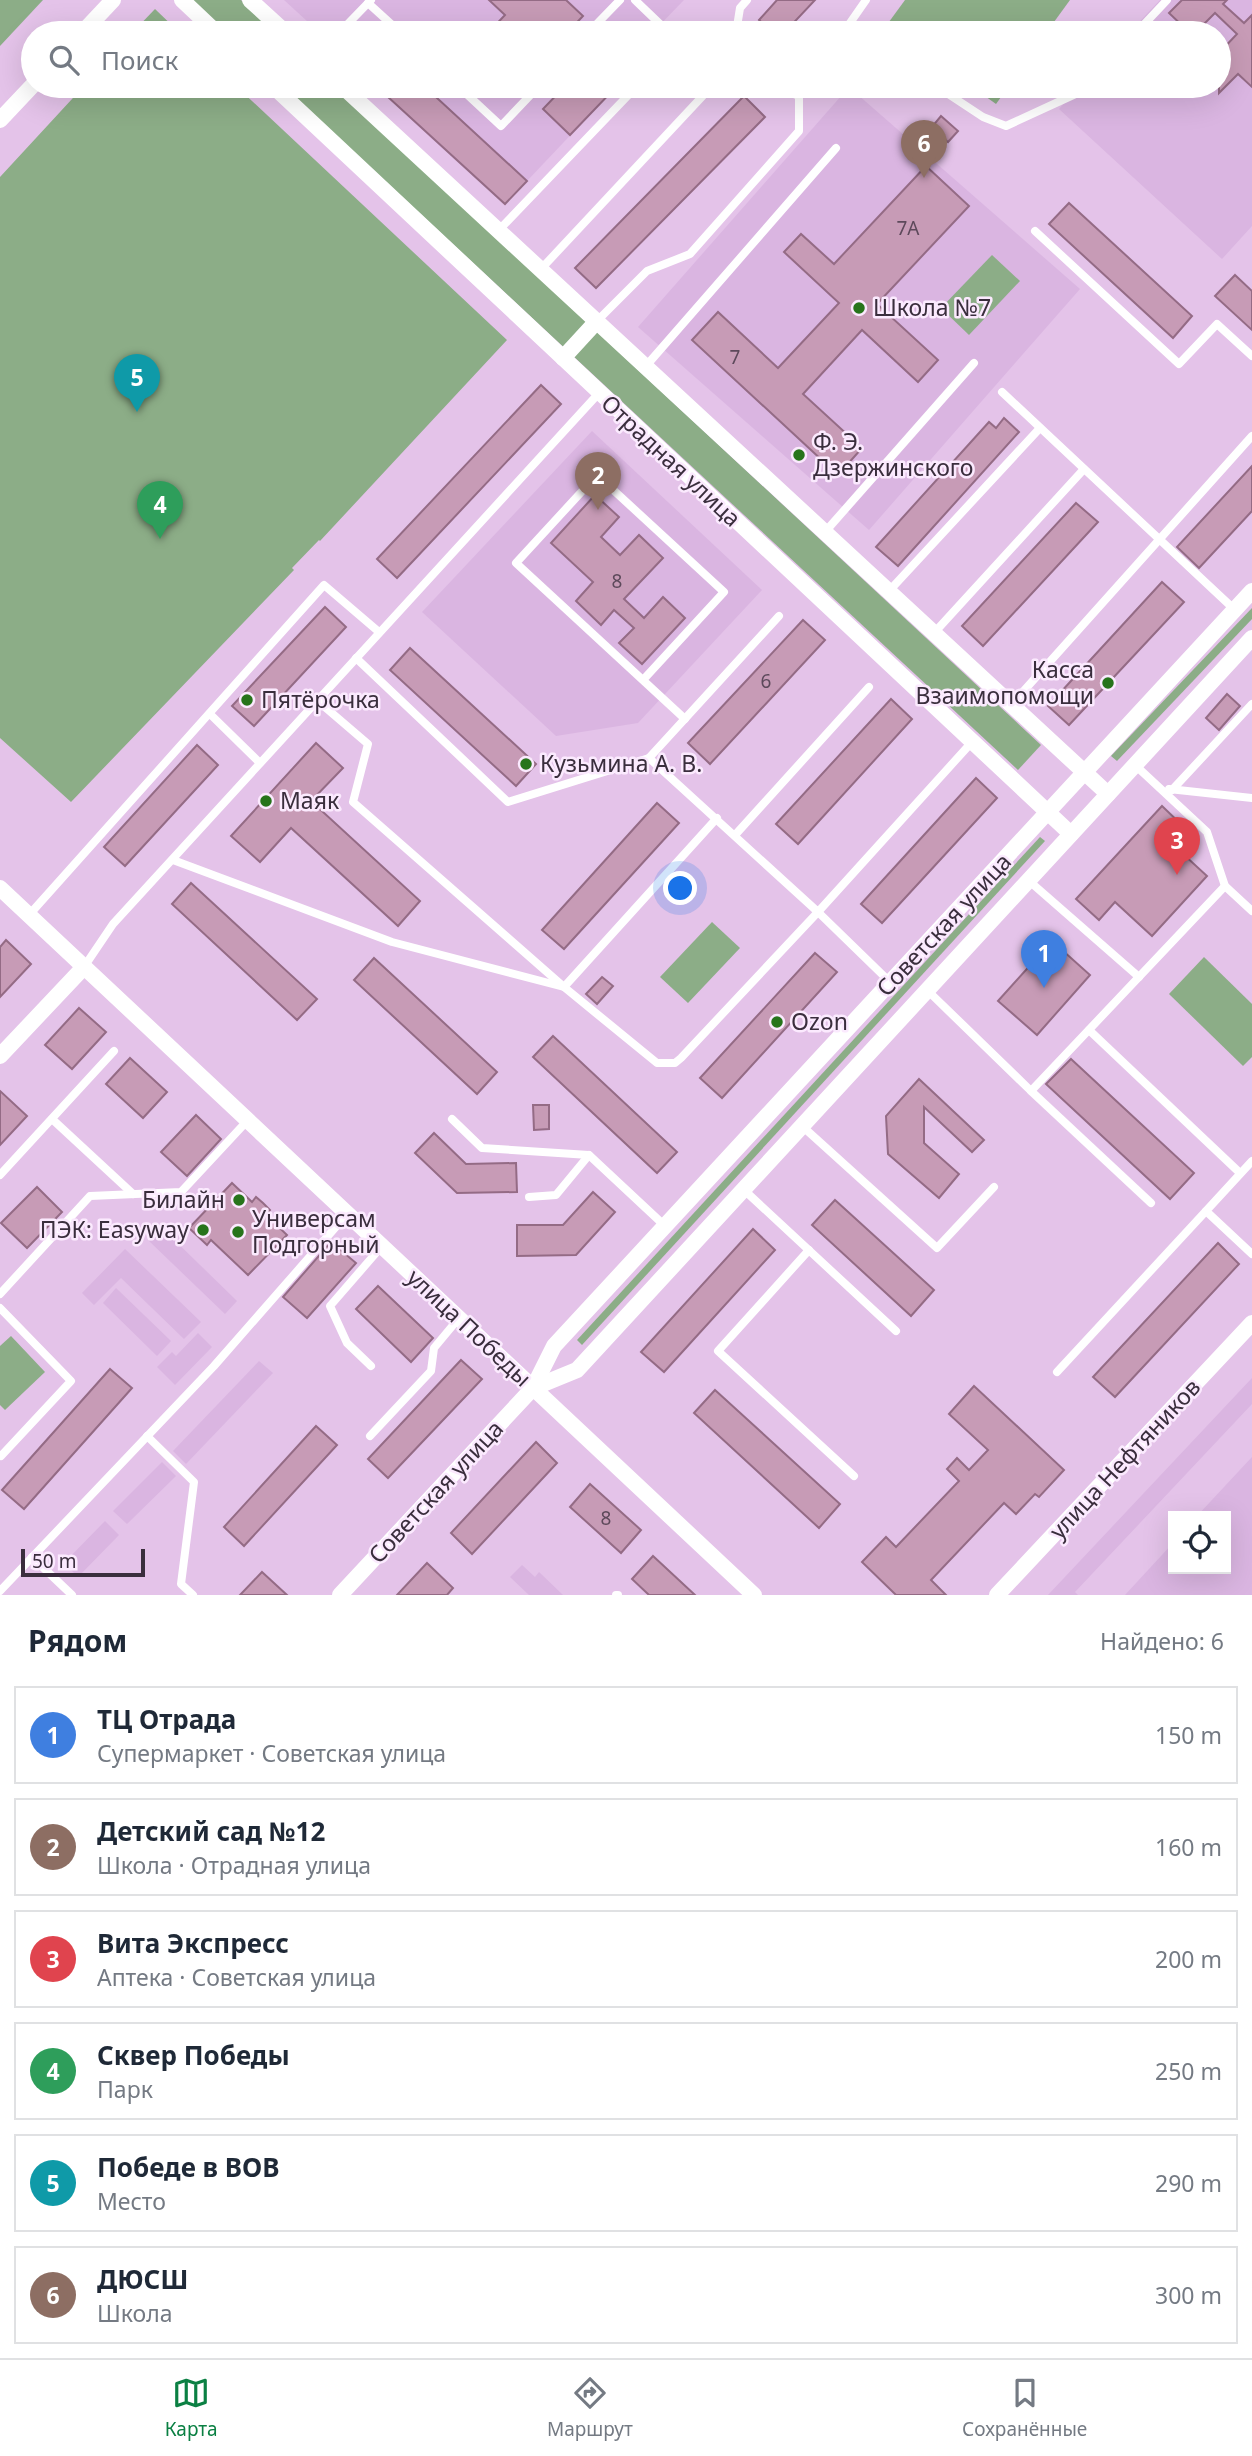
<!DOCTYPE html>
<html lang="ru">
<meta charset="utf-8">
<style>
:root{--surface:#fff;--page:#f6f6f7;--text:#1f2937;--muted:#747a83;--line:#e0e1e3;--accent:#0b8043}
body{margin:0;font-family:"Noto Sans",sans-serif;background:var(--page);color:var(--text)}
.controls{position:absolute;right:21px;bottom:21px;display:grid;overflow:hidden;border-radius:0px;box-shadow:0 7px 28px #0002}
.controls button{width:63px;height:63px;display:grid;place-items:center;padding:0;border:0;border-bottom:2px solid var(--line);background:var(--surface);color:var(--text);font:35px sans-serif}
.scale{position:absolute;left:21px;bottom:18px;width:124px;box-sizing:border-box;padding-left:7px;border:4px solid #3a2e3d;border-top:0;font-size:19px;line-height:24px;white-space:nowrap;color:#3a2e3d;-webkit-text-stroke:5px #fbeafe;paint-order:stroke}
.you{position:absolute;left:681px;top:889px;width:24px;height:24px;margin:-18px;border:5px solid #fff;border-radius:50%;background:#1a73e8;box-shadow:0 0 0 10px #1a73e833}
.badge{display:grid;place-items:center;width:46px;height:46px;border-radius:50%;background:var(--accent);color:#fff;font-size:23px;font-weight:700}
.pin{position:absolute;translate:-50% -58px;filter:drop-shadow(0 2px 4px #0008)}
.pin::after{content:'';position:absolute;top:37px;width:24px;height:21px;background:inherit;clip-path:polygon(0 0,100% 0,50% 100%)}
.list{margin:0;padding:0;list-style:none}
h2{display:flex;justify-content:space-between;align-items:center;height:91px;margin:0;padding:0 28px;font-size:30px}
h2 small{font-size:23px;font-weight:400;color:var(--muted)}
.list li{display:grid;grid-template-columns:46px 1fr auto;gap:21px;align-items:center;box-sizing:border-box;height:98px;margin:0 14px 14px;padding:0 14px;border:2px solid var(--line);border-radius:0px}
.list b{display:block;font-size:26px;white-space:nowrap}
.list p{margin:0;font-size:23px;white-space:nowrap;color:var(--muted)}
.list em{font-size:23px;font-style:normal;color:var(--muted)}
.icon{flex:none;width:38px;height:38px;fill:none;stroke:currentColor;stroke-width:2;stroke-linecap:round;stroke-linejoin:round}
.map{position:relative;flex:none;width:1252px;height:1595px;overflow:hidden}
.search{position:absolute;background:var(--surface);box-shadow:0 7px 28px #0002;left:21px;right:21px;top:21px;height:77px;display:flex;align-items:center;gap:18px;box-sizing:border-box;padding:0 24px;border-radius:38px;color:var(--muted);font-size:26px}
.sheet{height:763px;background:var(--surface)}
nav{display:flex;justify-content:space-around;align-items:center;box-sizing:border-box;height:98px;border-top:2px solid var(--line);background:var(--surface);font-size:19px;color:var(--muted)}
nav a{display:grid;justify-items:center;gap:4px}
nav .on{color:var(--accent)}
.map>svg:first-child{display:block}
.built{fill:#dab5e1}
.green{fill:#8cad87}
.building{fill:#c79bb6;stroke:#946b85;stroke-width:2}
.lines{fill:none;stroke-linecap:round;stroke-linejoin:round}
.lane{stroke:#fff;stroke-width:8}
.street{stroke:#fff;stroke-width:16}
.poi-dot{fill:#27741b;stroke:#fbeafe;stroke-width:2.5}
.labels{text-anchor:middle;stroke-width:5;stroke-linejoin:round;paint-order:stroke}
.number-label{font-size:19px;fill:#5d495b}
.poi-label{font-size:23px;fill:#3a2e3d;stroke:#fbeafe;text-anchor:start}
.street-label{font-size:23px;fill:#3a2e3d;stroke:#fbeafe}
</style>
<div class="map">
<svg width="1252" height="1595" viewBox="0 0 1252 1595">
<rect width="100%" height="100%" fill="#e4c3e9"/>
<g class="built">
<path d="M284 0H684L652 33H320Z"/>
<path d="M1160 0H1252V226L1222 259 1059 109 1080 86H1219V33H1129Z"/>
<path d="M424 86H617L527 181Z"/>
<path d="M849 87 1080 289 869 530 638 327Z"/>
<path d="M592 431 762 590 638 723 556 736 422 612Z"/>
<path d="M161 1227 237 1301 225 1314 148 1240Z"/>
<path d="M125 1249 201 1322 184 1339 121 1278 94 1305 82 1293Z"/>
<path d="M116 1288 171 1341 157 1356 103 1303Z"/>
<path d="M198 1333 212 1347 175 1385 157 1367 172 1352 176 1356Z"/>
<path d="M259 1361 273 1373 186 1464 173 1451Z"/>
<path d="M1252 1378V1404L1075 1592 1078 1595H1048Z"/>
<path d="M1252 1457V1595H1125L1173 1543V1569H1226V1516H1197Z"/>
<path d="M162 1462 176 1476 127 1524 113 1511Z"/>
<path d="M105 1521 119 1535 78 1577 64 1563Z"/>
<path d="M522 1565 535 1577 539 1572 563 1595H529L510 1577Z"/>
</g>
<g class="green">
<path d="M0 0H43L0 46Z"/>
<path d="M191 0H241L276 33H227Z"/>
<path d="M905 0H1070L1046 33H896L886 26Z"/>
<path d="M155 9 180 33H132Z"/>
<path d="M84 86H236L507 340 320 541 319 540 292 568 294 570 71 802 0 738V177Z"/>
<path d="M283 86H333L1041 745 1018 770Z"/>
<path d="M971 86H1009L996 104Z"/>
<path d="M992 255 1020 281 969 335 941 308Z"/>
<path d="M1252 608V619L1117 761 1111 756Z"/>
<path d="M1040 837 1045 841 582 1345 577 1340Z"/>
<path d="M712 922 740 948 688 1003 660 977Z"/>
<path d="M1204 957 1252 1004V1057L1243 1066 1169 994Z"/>
<path d="M11 1336 45 1372 5 1410 0 1405V1346Z"/>
</g>
<g class="building">
<path d="M489 0H566L583 16 567 33H488L505 15Z"/>
<path d="M777 0H815L784 33H773L759 20Z"/>
<path d="M1182 0H1227L1223 4 1244 23 1252 15V87L1238 74 1219 93V53L1237 34 1215 13 1195 33H1190L1169 13Z"/>
<path d="M376 86H424L527 181 505 204Z"/>
<path d="M565 86H617L570 135 543 109Z"/>
<path d="M744 96 765 117 596 288 575 268Z"/>
<path d="M941 116 958 131 948 142 931 128Z"/>
<path d="M926 166 969 206 877 304 938 360 918 382 862 330 803 394 862 448 838 475 692 340 718 312 778 368 839 303 784 252 801 234 834 264Z"/>
<path d="M1069 203 1192 316 1173 338 1049 224Z"/>
<path d="M1235 275 1252 291V330L1215 296Z"/>
<path d="M541 385 561 404 397 578 377 559Z"/>
<path d="M1004 418 1019 432 898 566 876 547 989 422 996 428Z"/>
<path d="M1252 466V511L1199 568 1177 547Z"/>
<path d="M595 495 619 517 601 537 620 555 639 535 663 558 624 599 644 618 663 597 685 618 642 664 619 643 634 628 614 610 601 625 576 601 593 582 551 543Z"/>
<path d="M1076 503 1098 522 983 646 962 626Z"/>
<path d="M1162 582 1184 602 1069 725 1048 706Z"/>
<path d="M325 607 346 627 254 726 232 706Z"/>
<path d="M803 620 825 640 710 764 688 743Z"/>
<path d="M410 648 536 764 516 786 390 670Z"/>
<path d="M1227 694 1240 706 1219 730 1206 718Z"/>
<path d="M891 699 912 719 798 844 776 824Z"/>
<path d="M316 743 343 768 311 801 420 901 398 926 291 828 260 862 231 836Z"/>
<path d="M197 745 218 765 125 866 104 847Z"/>
<path d="M976 778 997 798 882 923 861 904Z"/>
<path d="M657 803 679 823 564 949 542 930Z"/>
<path d="M1162 806 1184 827 1170 842 1207 876 1152 936 1115 902 1099 920 1076 899Z"/>
<path d="M191 883 317 999 297 1020 172 904Z"/>
<path d="M6 940 31 964 0 997V947Z"/>
<path d="M1052 941 1090 975 1037 1035 998 1001Z"/>
<path d="M815 953 837 972 722 1098 700 1078Z"/>
<path d="M374 958 497 1072 477 1094 354 980Z"/>
<path d="M602 977 613 986 597 1004 586 994Z"/>
<path d="M79 1008 106 1032 72 1069 45 1045Z"/>
<path d="M553 1036 677 1152 657 1173 533 1057Z"/>
<path d="M130 1058 167 1092 143 1118 106 1084Z"/>
<path d="M1071 1059 1194 1173 1170 1199 1046 1084Z"/>
<path d="M919 1079 984 1140 972 1152 924 1107V1143L959 1174 939 1198 888 1154 886 1116Z"/>
<path d="M0 1091 27 1116 0 1145Z"/>
<path d="M533 1105H549V1129L534 1130Z"/>
<path d="M196 1115 221 1139 187 1176 161 1152Z"/>
<path d="M434 1133 466 1164 516 1163 517 1192 457 1193 415 1153Z"/>
<path d="M232 1183 252 1202 256 1197 263 1203 270 1210 266 1215 287 1235 248 1275 211 1240 207 1245 189 1228Z"/>
<path d="M37 1187 62 1212 27 1248 1 1223Z"/>
<path d="M593 1192 615 1212 576 1255 517 1256V1225H563Z"/>
<path d="M835 1200 934 1290 911 1316 812 1225Z"/>
<path d="M753 1229 775 1250 664 1372 641 1352Z"/>
<path d="M331 1242 356 1263 307 1318 283 1297Z"/>
<path d="M1218 1243 1239 1264 1115 1397 1093 1377Z"/>
<path d="M378 1286 433 1338 411 1362 356 1309Z"/>
<path d="M461 1360 482 1379 388 1478 368 1459Z"/>
<path d="M110 1369 132 1388 24 1509 2 1490Z"/>
<path d="M974 1386 1064 1470 1039 1497 1035 1494 1016 1514 1004 1503 931 1580 946 1595H896L862 1562 886 1537 896 1547 959 1481 947 1469 957 1458 969 1470 988 1450 949 1414Z"/>
<path d="M715 1390 840 1504 819 1528 694 1413Z"/>
<path d="M316 1426 337 1445 244 1546 224 1527Z"/>
<path d="M536 1442 557 1463 472 1554 451 1533Z"/>
<path d="M590 1484 641 1530 621 1553 570 1507Z"/>
<path d="M653 1556 695 1595H649L632 1579Z"/>
<path d="M427 1563 453 1588 447 1595H397Z"/>
<path d="M262 1572 287 1595H240Z"/>
</g>
<g class="lines">
<g class="lane">
<path d="M635 0 661 25 666 33"/>
<path d="M368 3 401 33"/>
<path d="M339 33 371 0"/>
<path d="M588 33 620 0"/>
<path d="M736 33 740 8 747 0"/>
<path d="M843 33 866 0"/>
<path d="M1136 33 1167 0"/>
<path d="M458 86 501 126 539 86"/>
<path d="M774 86 799 96 806 86"/>
<path d="M936 86 983 117 1006 126 1082 91 1087 86"/>
<path d="M499 230 637 86"/>
<path d="M1035 231 1179 364 1217 324 1252 356"/>
<path d="M541 269 712 86"/>
<path d="M597 321 647 271 690 254 799 131V96"/>
<path d="M646 366 836 148"/>
<path d="M1002 392 1235 610"/>
<path d="M825 532 974 363"/>
<path d="M890 590 1040 428"/>
<path d="M934 633 1084 469"/>
<path d="M356 658 508 802 649 758 818 912 972 742"/>
<path d="M643 680 724 592 597 475 516 563 685 719"/>
<path d="M319 702 368 744 353 802 564 987 717 818"/>
<path d="M1012 704 1252 436"/>
<path d="M210 714 260 763"/>
<path d="M649 758 779 616"/>
<path d="M1135 765 1207 832 1225 886 1252 911"/>
<path d="M1169 789 1252 798"/>
<path d="M1172 790 1252 704"/>
<path d="M736 834 869 687"/>
<path d="M173 860 392 942 564 987 657 1063H675L681 1058 818 912 891 983"/>
<path d="M1028 880 1139 977"/>
<path d="M29 915 324 585 379 632"/>
<path d="M84 967 113 924 599 393"/>
<path d="M927 990 1031 1091 1225 886"/>
<path d="M1089 1030 1240 1173"/>
<path d="M1031 1091 1151 1203"/>
<path d="M52 1119 133 1194"/>
<path d="M452 1119 482 1148 589 1155 665 1226"/>
<path d="M802 1126 937 1248 994 1187"/>
<path d="M1252 1161 1206 1211 1252 1254"/>
<path d="M0 1175 114 1051"/>
<path d="M743 1189 896 1331"/>
<path d="M529 1197 556 1195 589 1155"/>
<path d="M809 1250 718 1351 854 1476"/>
<path d="M0 1294 90 1196 181 1192 248 1120"/>
<path d="M0 1308 71 1381 1 1456"/>
<path d="M371 1366 347 1343 330 1306 382 1246"/>
<path d="M1057 1372 1206 1211"/>
<path d="M147 1436 194 1482 181 1584 193 1595"/>
<path d="M370 1436 431 1371 434 1348 459 1318"/>
<path d="M32 1557 72 1595"/>
<path d="M0 1591 214 1366 348 1213"/>
<path d="M616 1595H618"/>
</g>
<g class="street">
<path d="M182 0 217 33"/>
<path d="M250 0 286 33"/>
<path d="M82 33 113 0"/>
<path d="M273 86 1071 834"/>
<path d="M342 86 1108 794"/>
<path d="M0 120 33 85"/>
<path d="M563 358 597 321"/>
<path d="M0 888 754 1595"/>
<path d="M0 1056 84 967"/>
<path d="M533 1388 577 1370 1252 638"/>
<path d="M340 1595 533 1388 554 1346 1252 591"/>
<path d="M997 1595 1252 1323"/>
</g>
</g>
<g class="poi-dot">
<circle cx="859" cy="308" r="7"/>
<circle cx="799" cy="455" r="7"/>
<circle cx="1108" cy="683" r="7"/>
<circle cx="247" cy="700" r="7"/>
<circle cx="526" cy="764" r="7"/>
<circle cx="266" cy="801" r="7"/>
<circle cx="777" cy="1022" r="7"/>
<circle cx="239" cy="1200" r="7"/>
<circle cx="203" cy="1230" r="7"/>
<circle cx="238" cy="1232" r="7"/>
</g>
<g class="labels">
<g class="number-label">
<text x="908" y="235">7А</text>
<text x="735" y="364">7</text>
<text x="617" y="588">8</text>
<text x="766" y="688">6</text>
<text x="606" y="1525">8</text>
</g>
<g class="poi-label">
<text x="873" y="316">Школа №7</text>
<text x="813" y="450">Ф. Э.<tspan x="813" dy="26">Дзержинского</tspan></text>
<text x="1094" y="678" text-anchor="end">Касса<tspan x="1094" dy="26">Взаимопомощи</tspan></text>
<text x="261" y="708">Пятёрочка</text>
<text x="540" y="772">Кузьмина А. В.</text>
<text x="280" y="809">Маяк</text>
<text x="791" y="1030">Ozon</text>
<text x="225" y="1208" text-anchor="end">Билайн</text>
<text x="252" y="1227">Универсам<tspan x="252" dy="26">Подгорный</tspan></text>
<text x="189" y="1238" text-anchor="end">ПЭК: Easyway</text>
</g>
<g class="street-label">
<text transform="translate(671 461) rotate(43)" y="8">Отрадная улица</text>
<text transform="translate(944 925) rotate(-47)" y="8">Советская улица</text>
<text transform="translate(469 1328) rotate(43)" y="8">улица Победы</text>
<text transform="translate(1125 1459) rotate(-47)" y="8">улица Нефтяников</text>
<text transform="translate(436 1492) rotate(-47)" y="8">Советская улица</text>
</g>
</g>
</svg>
<div class="controls">
<button><svg class="icon" aria-label="locate" viewBox="0 0 24 24"><circle cx="12" cy="12" r="6"/><path d="M12 2v4M12 18v4M2 12h4M18 12h4"/></svg></button>
</div>
<div class="scale">50 m</div>
<div class="you"></div>
<div class="pin badge" style="left:1044px;top:988px;background:#3f7fe0">1</div>
<div class="pin badge" style="left:598px;top:510px;background:#8d6e63">2</div>
<div class="pin badge" style="left:1177px;top:875px;background:#e0444e">3</div>
<div class="pin badge" style="left:160px;top:539px;background:#2e9e5b">4</div>
<div class="pin badge" style="left:137px;top:412px;background:#0f9aa8">5</div>
<div class="pin badge" style="left:924px;top:178px;background:#8d6e63">6</div>
<div class="search"><svg class="icon" aria-label="search" viewBox="0 0 24 24"><circle cx="10" cy="10" r="6"/><path d="M15 15l6 6"/></svg>Поиск</div>
</div>
<section class="sheet">
<h2>Рядом<small>Найдено: 6</small></h2>
<ul class="list">
<li><span class="badge" style="background:#3f7fe0">1</span><div><b>ТЦ Отрада</b><p>Супермаркет · Советская улица</p></div><em>150 m</em></li>
<li><span class="badge" style="background:#8d6e63">2</span><div><b>Детский сад №12</b><p>Школа · Отрадная улица</p></div><em>160 m</em></li>
<li><span class="badge" style="background:#e0444e">3</span><div><b>Вита Экспресс</b><p>Аптека · Советская улица</p></div><em>200 m</em></li>
<li><span class="badge" style="background:#2e9e5b">4</span><div><b>Сквер Победы</b><p>Парк</p></div><em>250 m</em></li>
<li><span class="badge" style="background:#0f9aa8">5</span><div><b>Победе в ВОВ</b><p>Место</p></div><em>290 m</em></li>
<li><span class="badge" style="background:#8d6e63">6</span><div><b>ДЮСШ</b><p>Школа</p></div><em>300 m</em></li>
</ul>
</section>
<nav>
<a class="on"><svg class="icon" aria-label="map" viewBox="0 0 24 24"><path d="M3 6l6-2 6 2 6-2v14l-6 2-6-2-6 2zM9 4v14M15 6v14"/></svg>Карта</a>
<a><svg class="icon" aria-label="directions" viewBox="0 0 24 24"><path d="M12 3l9 9-9 9-9-9zM9 14v-3h6M13 9l2 2-2 2"/></svg>Маршрут</a>
<a><svg class="icon" aria-label="saved" viewBox="0 0 24 24"><path d="M7 4h10v16l-5-4-5 4z"/></svg>Сохранённые</a>
</nav>
